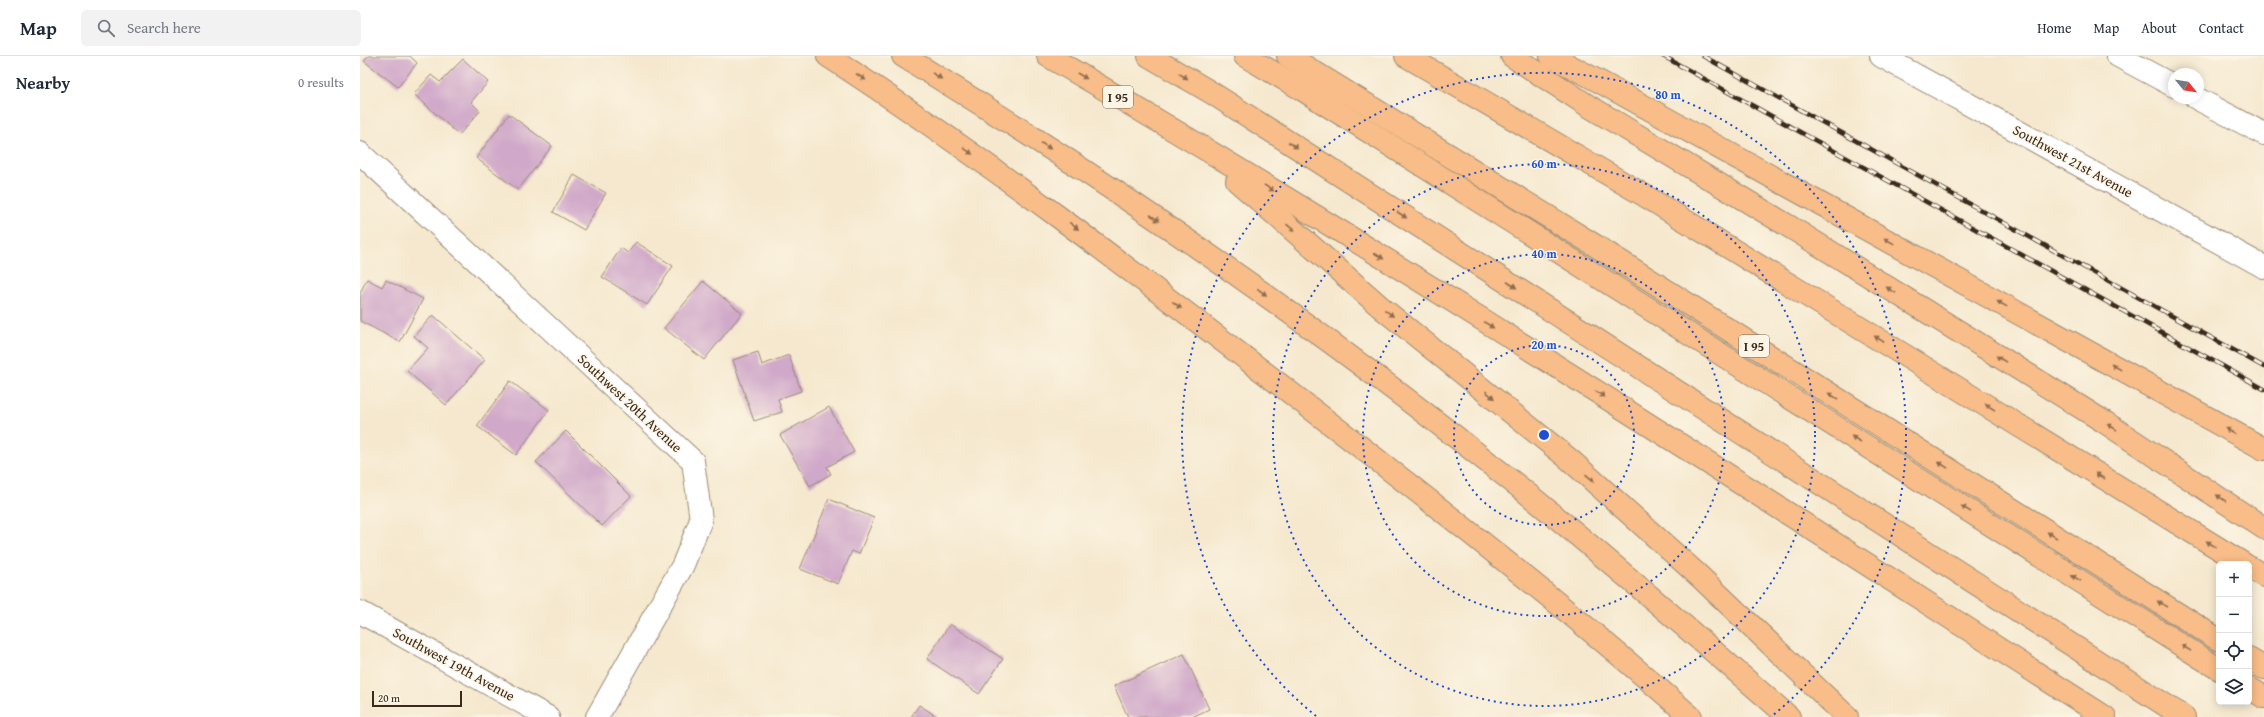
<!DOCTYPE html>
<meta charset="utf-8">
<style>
:root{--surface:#fff;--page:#f2f2f3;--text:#1f2937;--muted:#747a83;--line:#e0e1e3}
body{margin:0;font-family:"Gentium Book Plus",serif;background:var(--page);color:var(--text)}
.controls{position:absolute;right:12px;bottom:12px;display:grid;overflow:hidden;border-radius:6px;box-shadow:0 2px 10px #0003}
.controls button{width:36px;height:36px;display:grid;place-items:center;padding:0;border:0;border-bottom:1px solid var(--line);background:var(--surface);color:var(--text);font:20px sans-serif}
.compass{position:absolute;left:1808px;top:12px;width:36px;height:36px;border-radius:50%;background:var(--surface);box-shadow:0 2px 10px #0003;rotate:120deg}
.scale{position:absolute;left:12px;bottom:10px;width:90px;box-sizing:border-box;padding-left:4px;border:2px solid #3b2a1e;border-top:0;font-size:11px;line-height:14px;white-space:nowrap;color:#3b2a1e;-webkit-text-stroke:3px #fcf5e5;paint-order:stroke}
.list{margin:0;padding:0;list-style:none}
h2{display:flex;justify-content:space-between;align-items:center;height:52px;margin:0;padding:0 16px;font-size:17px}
h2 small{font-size:13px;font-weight:400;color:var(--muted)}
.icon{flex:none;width:22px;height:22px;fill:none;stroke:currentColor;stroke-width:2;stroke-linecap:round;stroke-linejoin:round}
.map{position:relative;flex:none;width:1904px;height:661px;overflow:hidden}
header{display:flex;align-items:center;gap:24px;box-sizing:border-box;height:56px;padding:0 20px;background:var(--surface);border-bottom:1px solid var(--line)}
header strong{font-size:19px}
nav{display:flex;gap:22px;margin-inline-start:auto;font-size:14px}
.search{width:280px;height:36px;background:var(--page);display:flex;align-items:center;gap:10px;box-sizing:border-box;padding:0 14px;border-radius:6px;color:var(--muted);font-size:15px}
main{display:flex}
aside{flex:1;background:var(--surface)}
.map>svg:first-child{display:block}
.building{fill:#d0a8c9}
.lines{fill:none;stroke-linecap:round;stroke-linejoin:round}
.street-casing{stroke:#988976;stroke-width:24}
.highway-casing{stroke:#988976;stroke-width:24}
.street{stroke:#fff;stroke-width:22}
.highway{stroke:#f8bd88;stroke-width:22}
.rail-casing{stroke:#3b2a1e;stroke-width:4.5}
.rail{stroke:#fcf5e5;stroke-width:3;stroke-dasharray:9;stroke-linecap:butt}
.oneway{fill:#906c4e}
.ring{fill:none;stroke:#1d4ed8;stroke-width:2;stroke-dasharray:2 4}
.labels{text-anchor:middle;stroke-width:3;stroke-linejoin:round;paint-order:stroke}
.shield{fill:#fcf5e5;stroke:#75675a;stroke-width:1}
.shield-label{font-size:13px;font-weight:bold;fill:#3b2a1e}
.street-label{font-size:14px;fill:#3b2a1e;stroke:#fcf5e5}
.centre{fill:#1d4ed8;stroke:#fcf5e5;stroke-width:2}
.ring-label{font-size:12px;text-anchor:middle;font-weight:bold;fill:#1d4ed8;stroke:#fcf5e5;stroke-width:3;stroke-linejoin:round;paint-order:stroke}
</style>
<header>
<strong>Map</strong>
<div class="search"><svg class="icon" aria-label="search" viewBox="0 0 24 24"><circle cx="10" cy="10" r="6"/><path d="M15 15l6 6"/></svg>Search here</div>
<nav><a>Home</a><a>Map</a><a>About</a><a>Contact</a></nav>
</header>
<main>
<aside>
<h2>Nearby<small>0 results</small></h2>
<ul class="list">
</ul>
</aside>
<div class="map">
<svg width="1904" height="661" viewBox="0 0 1904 661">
<rect width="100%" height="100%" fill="#fcf5e5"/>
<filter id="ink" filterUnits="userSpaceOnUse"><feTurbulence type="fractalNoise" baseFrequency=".025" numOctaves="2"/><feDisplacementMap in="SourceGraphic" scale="8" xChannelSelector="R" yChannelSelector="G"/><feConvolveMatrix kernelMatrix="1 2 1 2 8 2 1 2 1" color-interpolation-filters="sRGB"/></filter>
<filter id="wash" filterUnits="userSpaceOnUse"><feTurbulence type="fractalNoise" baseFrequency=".012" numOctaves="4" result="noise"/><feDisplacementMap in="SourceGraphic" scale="16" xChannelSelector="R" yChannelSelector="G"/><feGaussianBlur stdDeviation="0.9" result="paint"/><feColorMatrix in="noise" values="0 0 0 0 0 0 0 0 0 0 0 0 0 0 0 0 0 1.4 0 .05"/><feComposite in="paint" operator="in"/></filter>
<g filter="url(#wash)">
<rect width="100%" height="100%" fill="#f5e8ce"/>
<g id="blocks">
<g class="building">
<path d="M8 0H50L57 7 38 31 4 5Z"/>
<path d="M103 3 128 26 111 46 120 55 99 79 54 38 71 19 80 26Z"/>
<path d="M149 58 192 90 158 134 116 102Z"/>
<path d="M214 119 246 137 224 174 193 156Z"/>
<path d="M276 186 313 210 287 249 242 221 261 192 268 197Z"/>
<path d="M7 223 22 231 26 224 63 243 40 286 0 265V237Z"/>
<path d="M343 225 382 257 344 304 304 272Z"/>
<path d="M73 259 125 304 86 349 47 315 68 292 54 280Z"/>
<path d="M398 296 402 309 429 299 441 335 418 343 422 356 394 365 373 304Z"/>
<path d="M150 325 189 354 156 399 117 370Z"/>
<path d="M469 351 494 396 467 411 471 418 450 430 420 379Z"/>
<path d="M206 375 271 440 242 470 176 406Z"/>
<path d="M469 443 514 462 499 498 492 495 478 528 440 513Z"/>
<path d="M590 568 643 603 619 638 567 603Z"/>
<path d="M824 598 849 653 832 661H768L754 630Z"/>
<path d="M559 649 578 661H551Z"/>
</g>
</g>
</g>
<g filter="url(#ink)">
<use href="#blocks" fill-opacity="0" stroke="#988976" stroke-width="1"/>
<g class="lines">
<defs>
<g id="street">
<path d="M1521 0 1904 211"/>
<path d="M1758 0 1814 30"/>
<path d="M1836 42 1904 78"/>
<path d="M0 97 333 405 341 464 323 509 237 661"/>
<path d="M0 556 188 661"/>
</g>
<g id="highway">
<path d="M468 0C629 105 780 221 932 338 1067 442 1203 548 1331 661"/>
<path d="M543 0C757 130 963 274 1158 430 1251 505 1339 583 1429 661"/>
<path d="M688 0C1047 209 1395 437 1745 661"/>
<path d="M789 0 852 37 1824 661"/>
<path d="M885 0 943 34 1859 613"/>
<path d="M928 0 1244 195 1859 584"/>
<path d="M1046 0 1282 138 1884 508"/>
<path d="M1152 0 1227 49 1435 174 1746 367 1904 472"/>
<path d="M1191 0 1242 27 1904 393"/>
<path d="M877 125 1023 253 1209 403 1338 519 1487 661"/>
<path d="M1889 511 1904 520"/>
<path d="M1889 603 1904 612"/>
<path d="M1889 632 1904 641"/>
</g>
</defs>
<use href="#street" class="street-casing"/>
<use href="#highway" class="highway-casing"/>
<use href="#street" class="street"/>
<use href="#highway" class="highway"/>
<defs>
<g id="rail">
<path d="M1303 0 1904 333"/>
<path d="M1343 0 1904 311"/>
</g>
</defs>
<use href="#rail" class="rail-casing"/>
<use href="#rail" class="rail"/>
</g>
<defs><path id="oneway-solid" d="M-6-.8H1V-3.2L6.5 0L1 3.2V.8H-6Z"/></defs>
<g class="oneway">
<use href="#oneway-solid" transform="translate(577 20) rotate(32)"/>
<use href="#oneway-solid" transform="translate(722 20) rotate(30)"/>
<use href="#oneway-solid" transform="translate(823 20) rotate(31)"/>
<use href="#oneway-solid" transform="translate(501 21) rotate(33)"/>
<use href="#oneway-solid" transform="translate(933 89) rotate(33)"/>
<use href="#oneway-solid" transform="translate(686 90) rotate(33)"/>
<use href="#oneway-solid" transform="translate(608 95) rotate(35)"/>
<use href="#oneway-solid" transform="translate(909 132) rotate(32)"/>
<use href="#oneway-solid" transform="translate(1042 159) rotate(33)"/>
<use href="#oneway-solid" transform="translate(795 162) rotate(34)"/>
<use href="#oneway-solid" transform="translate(714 170) rotate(37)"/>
<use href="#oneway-solid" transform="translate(931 172) rotate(41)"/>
<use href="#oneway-solid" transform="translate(1529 185) rotate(-151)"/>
<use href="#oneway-solid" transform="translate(1019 200) rotate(32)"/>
<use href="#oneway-solid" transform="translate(1152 229) rotate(33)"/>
<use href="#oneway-solid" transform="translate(1531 234) rotate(-148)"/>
<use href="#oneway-solid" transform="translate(902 236) rotate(36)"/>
<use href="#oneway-solid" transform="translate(1642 248) rotate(-151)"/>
<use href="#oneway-solid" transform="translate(817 249) rotate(38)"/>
<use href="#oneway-solid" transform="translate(1029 257) rotate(38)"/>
<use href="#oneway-solid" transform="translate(1129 269) rotate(32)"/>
<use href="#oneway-solid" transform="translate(1519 283) rotate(-148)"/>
<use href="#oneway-solid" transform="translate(1641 303) rotate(-148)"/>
<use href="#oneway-solid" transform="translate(1756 311) rotate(-151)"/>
<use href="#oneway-solid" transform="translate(1240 338) rotate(32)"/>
<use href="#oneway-solid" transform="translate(1130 339) rotate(40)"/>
<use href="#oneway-solid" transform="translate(1473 340) rotate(-148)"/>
<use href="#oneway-solid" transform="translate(1630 351) rotate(-148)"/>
<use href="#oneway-solid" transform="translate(1752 371) rotate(-148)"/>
<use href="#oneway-solid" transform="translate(1870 375) rotate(-151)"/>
<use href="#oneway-solid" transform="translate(1496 383) rotate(-148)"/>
<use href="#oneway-solid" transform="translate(1583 409) rotate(-148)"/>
<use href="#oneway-solid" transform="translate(1740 420) rotate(-148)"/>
<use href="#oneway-solid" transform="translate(1230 422) rotate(41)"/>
<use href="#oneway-solid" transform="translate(1861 442) rotate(-146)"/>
<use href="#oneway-solid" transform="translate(1606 453) rotate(-148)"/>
<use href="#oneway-solid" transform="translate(1692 479) rotate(-148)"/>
<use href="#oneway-solid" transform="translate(1851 488) rotate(-148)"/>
<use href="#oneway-solid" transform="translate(1716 522) rotate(-148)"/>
<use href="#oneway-solid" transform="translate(1802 548) rotate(-148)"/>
<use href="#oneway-solid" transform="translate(1826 592) rotate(-148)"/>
</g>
</g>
<g class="ring">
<circle cx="1184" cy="379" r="90"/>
<circle cx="1184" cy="379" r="181"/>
<circle cx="1184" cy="379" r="271"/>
<path d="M956 660A362 362 0 1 1 1412 660"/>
</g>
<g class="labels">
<g class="shield">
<rect x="743" y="30" width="30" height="22" rx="3"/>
<rect x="1379" y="279" width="30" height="22" rx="3"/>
</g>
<g class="shield-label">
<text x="758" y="46">I 95</text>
<text x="1394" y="295">I 95</text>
</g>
<g class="street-label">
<text transform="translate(1713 105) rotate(29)" y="5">Southwest 21st Avenue</text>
<text transform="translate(270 347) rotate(43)" y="5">Southwest 20th Avenue</text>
<text transform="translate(94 608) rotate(29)" y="5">Southwest 19th Avenue</text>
</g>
</g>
<circle cx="1184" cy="379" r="6" class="centre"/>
<g class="ring-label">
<text x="1308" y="43">80 m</text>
<text x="1184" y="112">60 m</text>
<text x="1184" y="202">40 m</text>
<text x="1184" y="293">20 m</text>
</g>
</svg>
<div class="controls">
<button>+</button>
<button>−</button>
<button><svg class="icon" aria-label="locate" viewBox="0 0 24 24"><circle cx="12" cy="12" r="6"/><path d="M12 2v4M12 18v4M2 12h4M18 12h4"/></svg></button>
<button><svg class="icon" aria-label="layers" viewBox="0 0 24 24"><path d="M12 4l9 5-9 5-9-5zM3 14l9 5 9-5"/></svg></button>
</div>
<svg class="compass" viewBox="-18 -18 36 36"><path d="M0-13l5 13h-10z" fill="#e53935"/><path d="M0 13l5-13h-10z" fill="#747a83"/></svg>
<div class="scale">20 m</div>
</div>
</main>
